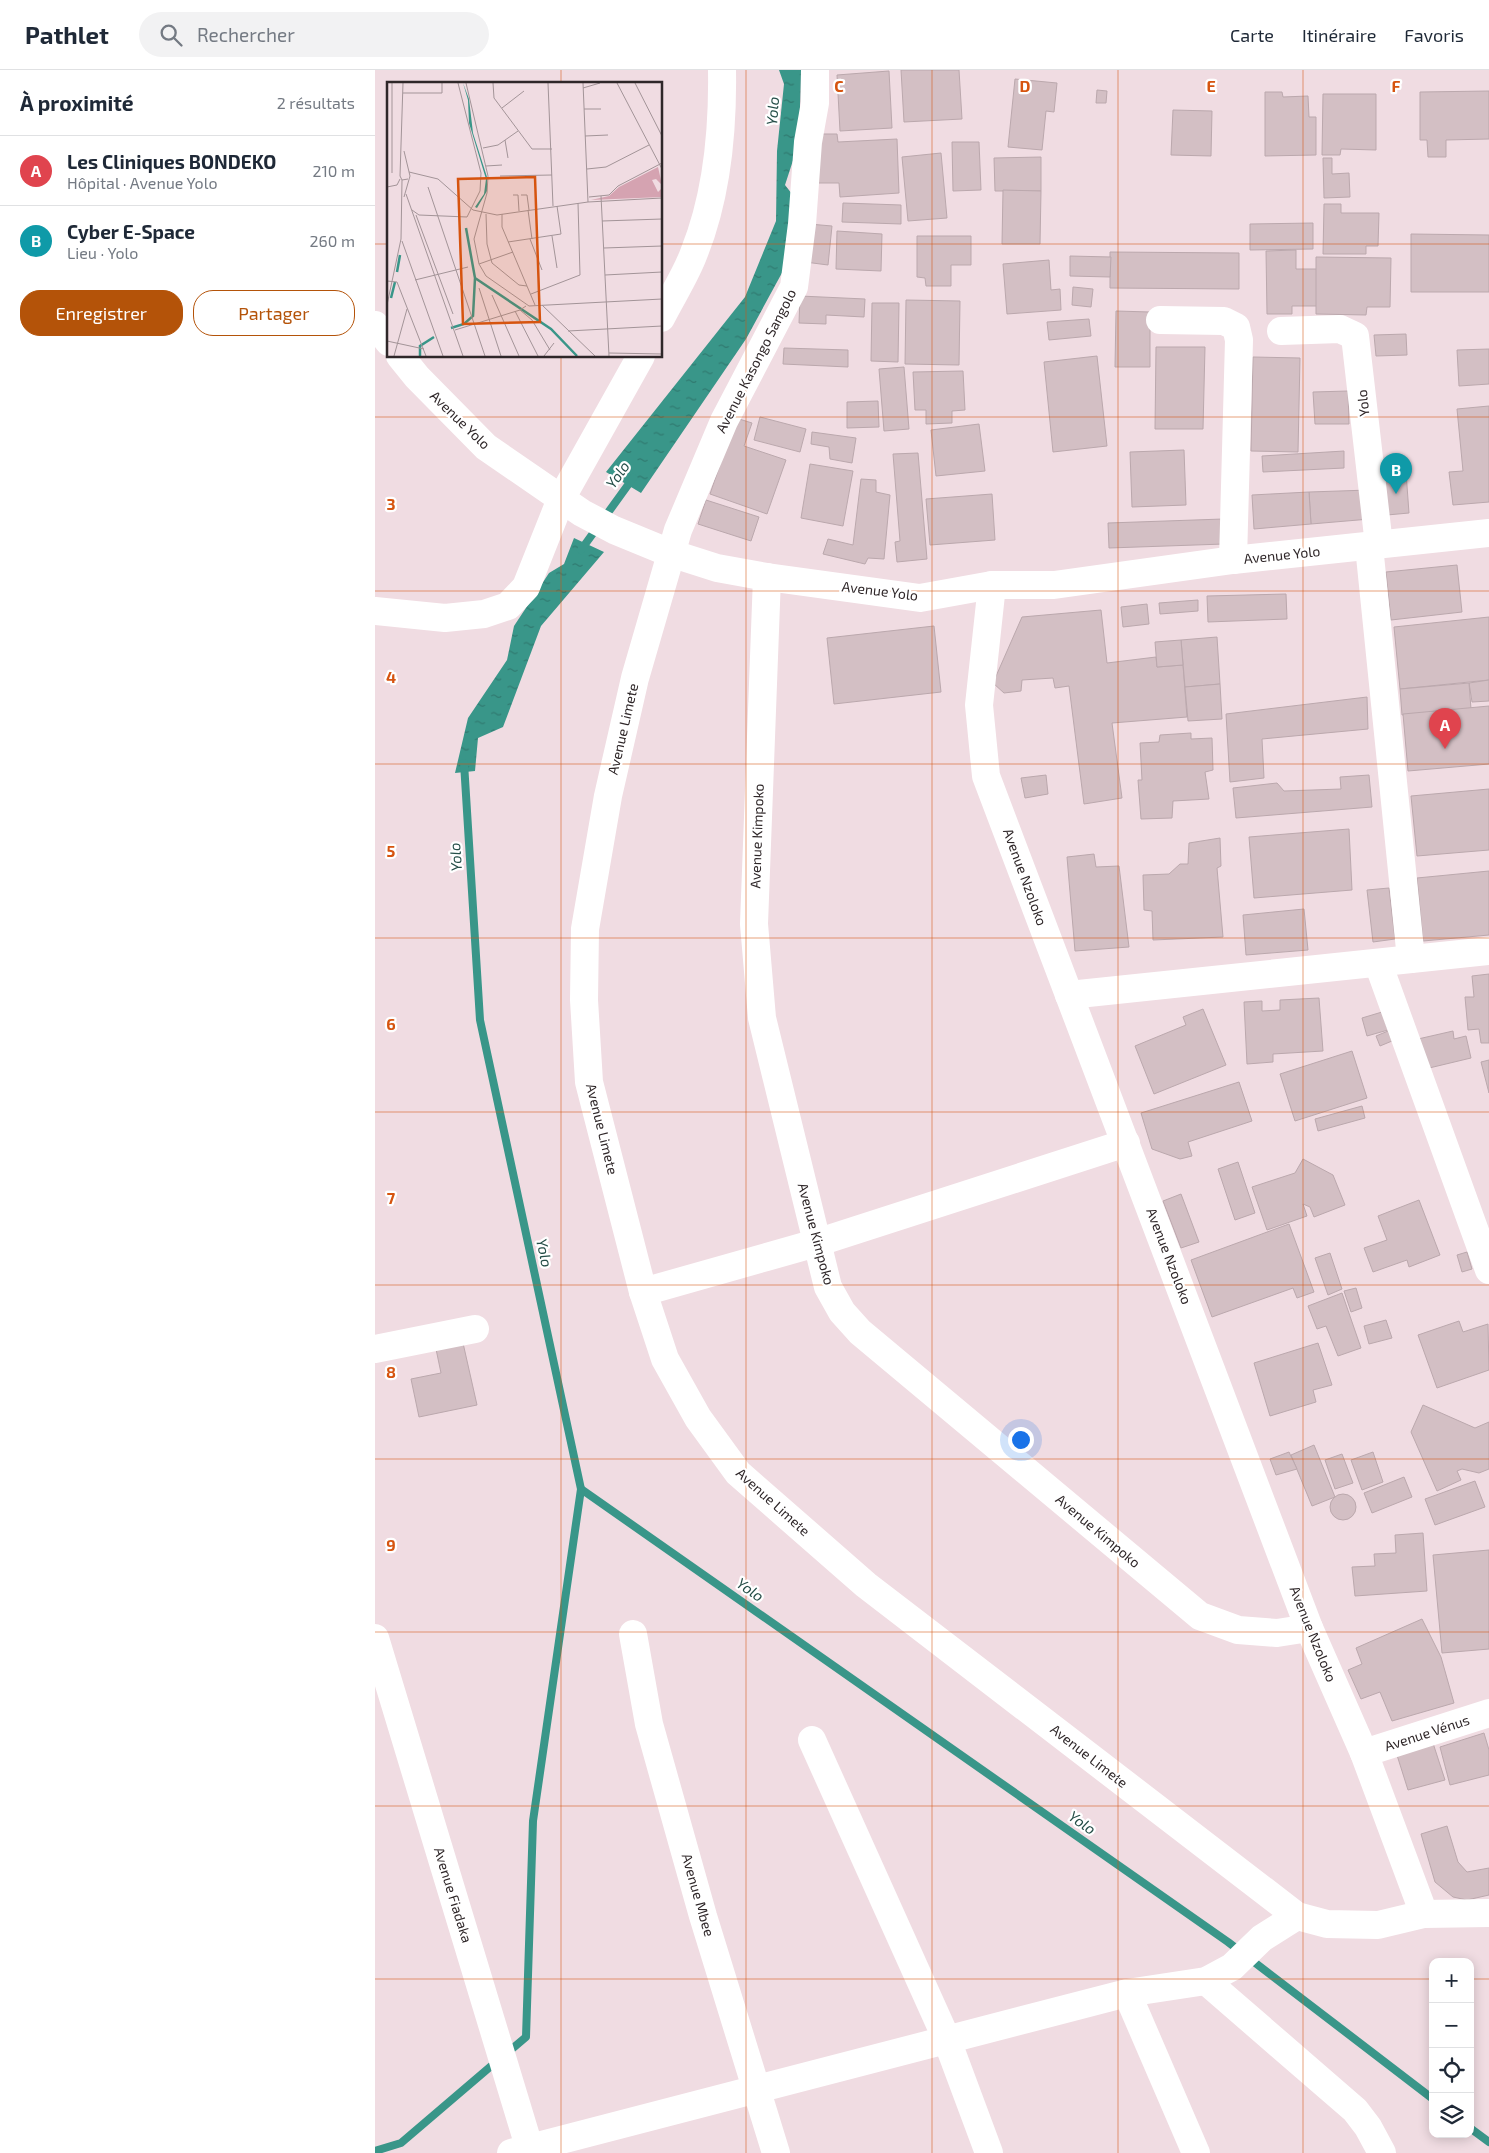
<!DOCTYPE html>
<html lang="fr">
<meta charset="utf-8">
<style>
:root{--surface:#fff;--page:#f2f2f3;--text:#1f2937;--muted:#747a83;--line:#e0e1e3;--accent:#b45309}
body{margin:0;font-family:"Exo 2",sans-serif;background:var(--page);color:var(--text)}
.controls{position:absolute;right:15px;bottom:15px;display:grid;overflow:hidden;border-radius:10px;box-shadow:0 2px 12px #0003}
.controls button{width:45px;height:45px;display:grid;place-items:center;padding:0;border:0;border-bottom:1px solid var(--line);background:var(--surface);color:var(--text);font:25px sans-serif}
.you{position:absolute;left:645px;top:1369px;width:18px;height:18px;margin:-12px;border:4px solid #fff;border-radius:50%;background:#1a73e8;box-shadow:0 0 0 8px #1a73e833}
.badge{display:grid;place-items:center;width:32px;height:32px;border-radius:50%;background:var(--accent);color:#fff;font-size:16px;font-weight:700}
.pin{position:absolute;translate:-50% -41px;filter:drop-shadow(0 1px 2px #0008)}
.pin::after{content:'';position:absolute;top:26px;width:18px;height:15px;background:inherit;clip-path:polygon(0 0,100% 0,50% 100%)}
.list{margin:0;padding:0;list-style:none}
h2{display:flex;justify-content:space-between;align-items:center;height:65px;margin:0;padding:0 20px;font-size:21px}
h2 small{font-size:16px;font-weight:400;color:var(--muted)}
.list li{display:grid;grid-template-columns:32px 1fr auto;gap:15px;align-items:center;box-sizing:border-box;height:70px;padding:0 20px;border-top:1px solid var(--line)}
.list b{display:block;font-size:19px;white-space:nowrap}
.list p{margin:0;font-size:16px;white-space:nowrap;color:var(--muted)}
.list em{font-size:16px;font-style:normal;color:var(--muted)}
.actions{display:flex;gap:10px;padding:15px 20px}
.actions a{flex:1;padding:11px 0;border:1px solid var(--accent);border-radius:20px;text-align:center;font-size:18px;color:var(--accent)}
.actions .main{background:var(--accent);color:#fff}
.icon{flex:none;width:28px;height:28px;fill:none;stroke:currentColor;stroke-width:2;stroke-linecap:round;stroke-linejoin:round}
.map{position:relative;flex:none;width:1114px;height:2083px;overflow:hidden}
header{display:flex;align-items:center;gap:30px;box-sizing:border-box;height:70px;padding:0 25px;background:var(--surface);border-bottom:1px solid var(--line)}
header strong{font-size:24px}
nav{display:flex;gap:28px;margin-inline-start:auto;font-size:18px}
.search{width:350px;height:45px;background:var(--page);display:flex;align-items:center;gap:12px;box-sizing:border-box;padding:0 18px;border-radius:28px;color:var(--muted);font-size:19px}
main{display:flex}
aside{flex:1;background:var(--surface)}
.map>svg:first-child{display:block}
.water{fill:url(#water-ripples)}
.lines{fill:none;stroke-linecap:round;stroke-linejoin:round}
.stream{stroke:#399689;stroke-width:8}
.building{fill:#d3bfc4;stroke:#bba8ad}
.minor{stroke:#fff;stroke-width:28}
.grid{fill:none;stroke:#d6540f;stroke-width:1;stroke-opacity:0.55}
.labels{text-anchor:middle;stroke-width:4.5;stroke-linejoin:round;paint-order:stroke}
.street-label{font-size:14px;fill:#2f2729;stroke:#fff}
.water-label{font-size:15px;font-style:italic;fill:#254e48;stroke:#fff}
.inset-river{fill:none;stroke:#399689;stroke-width:2.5}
.inset-road{fill:none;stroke:#a39498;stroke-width:1}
.view{fill:#d6540f;fill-opacity:0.15;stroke:#d6540f;stroke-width:2.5}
.inset-edge{fill:none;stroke:#2f2729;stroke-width:2.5}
.grid-label{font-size:16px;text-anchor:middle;font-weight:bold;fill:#d6540f;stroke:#fff;stroke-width:4.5;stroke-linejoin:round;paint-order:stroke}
</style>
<header>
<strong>Pathlet</strong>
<div class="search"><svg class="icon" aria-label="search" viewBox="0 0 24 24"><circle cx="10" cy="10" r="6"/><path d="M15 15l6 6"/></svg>Rechercher</div>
<nav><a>Carte</a><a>Itinéraire</a><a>Favoris</a></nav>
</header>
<main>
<aside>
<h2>À proximité<small>2 résultats</small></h2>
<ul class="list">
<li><span class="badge" style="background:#e0444e">A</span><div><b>Les Cliniques BONDEKO</b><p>Hôpital · Avenue Yolo</p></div><em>210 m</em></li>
<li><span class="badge" style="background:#0f9aa8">B</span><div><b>Cyber E-Space</b><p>Lieu · Yolo</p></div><em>260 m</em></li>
</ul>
<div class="actions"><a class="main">Enregistrer</a><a>Partager</a></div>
</aside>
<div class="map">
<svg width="1114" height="2083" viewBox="0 0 1114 2083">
<defs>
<pattern id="water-ripples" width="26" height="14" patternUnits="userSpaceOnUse" patternTransform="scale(1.25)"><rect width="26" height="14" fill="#399689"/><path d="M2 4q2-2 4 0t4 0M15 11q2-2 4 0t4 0" fill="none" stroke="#307a70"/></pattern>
</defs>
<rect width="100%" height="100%" fill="#f0dce2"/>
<g class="water">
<path d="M404 0H426L424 72 410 115 424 133 414 190 371 269 266 423 231 402 370 227 401 151 402 81 409 14Z"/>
<path d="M199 468 229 482 166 556 128 657 103 668 100 701 80 703 93 648 132 590 139 556 174 503 189 494Z"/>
</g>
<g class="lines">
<g class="stream">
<path d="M206 480 258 408"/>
<path d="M89 693 105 950 206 1419 853 1872 1058 2029"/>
<path d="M131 1984 151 1967 158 1751 206 1419"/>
<path d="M1095 2058 1114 2072"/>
<path d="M0 2081 26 2073 122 1991"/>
</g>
</g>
<g class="building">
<path d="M526 0H584L587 49 529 52Z"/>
<path d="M514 1 517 58 465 61 462 5Z"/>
<path d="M640 9 682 13 679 42 671 41 667 80 633 77Z"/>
<path d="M722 20 732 21 731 33H721Z"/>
<path d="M1114 21V69L1071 70V87H1053L1052 70H1045V22Z"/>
<path d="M890 22H907L908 27 933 26 934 47H941V85L890 86Z"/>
<path d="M948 24H1001V80L966 79 965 85H947Z"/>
<path d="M798 40 837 41 836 86 796 85Z"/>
<path d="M440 64H462L463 72 522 69 524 123 465 127 464 113H436Z"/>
<path d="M577 72H604L606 120 578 121Z"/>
<path d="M566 83 572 148 533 151 527 87Z"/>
<path d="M666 87V121H620L619 88Z"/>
<path d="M948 88H957V104L974 103 975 127 949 128Z"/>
<path d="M628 120 666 121 665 174H627Z"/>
<path d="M468 133 526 135V154L467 152Z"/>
<path d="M949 134H966V143H1004L1003 176H991V184H948Z"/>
<path d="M938 153V179L875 180V154Z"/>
<path d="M434 154 457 156 453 195 430 192Z"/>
<path d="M462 161 507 164 506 201 461 199Z"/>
<path d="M1036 164 1114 165V222H1036Z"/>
<path d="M542 166H596V195H576V216H551L550 208 542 207Z"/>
<path d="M921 180V199H942V236H917V244H892L891 181Z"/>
<path d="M735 182 864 183V219L735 218Z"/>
<path d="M695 186 736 187 735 207 695 206Z"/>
<path d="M941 187 1016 188 1015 237H992L991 245 941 244Z"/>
<path d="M674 190 676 220 685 219 686 240 632 244 628 194Z"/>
<path d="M698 217 718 219 716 237 697 235Z"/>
<path d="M425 226 490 229 489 247 451 245V254L424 253Z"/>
<path d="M531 230 585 231 584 295 530 294Z"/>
<path d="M497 233H524L523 292 496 291Z"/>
<path d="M741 241 775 242V297H740Z"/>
<path d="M714 249 716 266 674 270 672 252Z"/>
<path d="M1031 264 1032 285 1001 286 999 265Z"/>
<path d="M781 277H830L828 359H780Z"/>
<path d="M409 278 473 280V297L408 294Z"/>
<path d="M1114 279V314L1084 316 1082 280Z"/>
<path d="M722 286 732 376 678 382 669 292Z"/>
<path d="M878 287 925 288 923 382 876 381Z"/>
<path d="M529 297 534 359 509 361 504 299Z"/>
<path d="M588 301 590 340 577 341V353L551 354V340H540L538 302Z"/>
<path d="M973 321 974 354H940L938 322Z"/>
<path d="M503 331 504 357 472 358V332Z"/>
<path d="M1114 336V432L1078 435 1074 402 1088 401 1082 339Z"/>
<path d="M385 347 431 359 425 382 379 370Z"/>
<path d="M361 348 377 353 369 376 411 390 392 444 335 424Z"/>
<path d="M604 354 610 401 561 406 556 360Z"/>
<path d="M437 362 481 368 477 393 455 389 454 377 436 374Z"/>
<path d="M809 380 811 435 757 437 755 382Z"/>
<path d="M969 381V398L888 402 887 386Z"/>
<path d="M543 383 552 489 522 492 520 472 525 471 518 384Z"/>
<path d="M435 394 478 401 468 456 426 448Z"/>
<path d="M1031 402 1034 443 1012 445 1008 404Z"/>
<path d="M486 409 501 410V422L515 425 509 489 493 488 490 494 448 484 453 469 478 475Z"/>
<path d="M994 420 995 449 936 454 934 422Z"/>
<path d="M934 422 936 454 879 459 877 425Z"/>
<path d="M617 424 620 470 555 475 551 429Z"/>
<path d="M331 430 384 447 376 471 323 454Z"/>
<path d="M848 449 849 474 734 478 733 453Z"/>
<path d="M1082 495 1087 542 1016 550 1011 502Z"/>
<path d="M911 524 912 549 833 552 832 526Z"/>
<path d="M823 530V541L785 544 784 533Z"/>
<path d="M772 534 774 554 748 557 746 537Z"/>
<path d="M726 540 732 593 781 587 782 597 808 595 812 647 737 653 747 728 709 734 694 616 680 618 678 608 647 610 646 621 629 623 618 613 647 547Z"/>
<path d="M1114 547V610L1025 619 1019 557Z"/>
<path d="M559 556 566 622 459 634 452 568Z"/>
<path d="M842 567 845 614 810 617 806 570Z"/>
<path d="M806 570 808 595 782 597 780 572Z"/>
<path d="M1114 610V631L1097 632 1094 613Z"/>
<path d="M1094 613 1096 639 1027 645 1025 619Z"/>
<path d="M845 614 847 649 813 651 810 617Z"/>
<path d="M992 627 993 659 887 669 889 708 855 712 851 644Z"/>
<path d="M1114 636V694L1033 701 1028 644Z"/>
<path d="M816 663V669L837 668 838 700 830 702 834 729 798 731 797 748 766 749 763 710H767L765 673 784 672 785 665Z"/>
<path d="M671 705 673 724 650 728 646 708Z"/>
<path d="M994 705 997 737 861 748 858 718 902 713 909 721 966 719 965 707Z"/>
<path d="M1114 719V780L1042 786 1036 726Z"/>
<path d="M974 759 977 820 879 828 874 767Z"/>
<path d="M845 768 846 796 842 798 848 867 778 870 777 841 769 840 768 805 794 804 805 794H813L814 773Z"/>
<path d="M719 784 721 797 744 796 754 877 700 881 692 787Z"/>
<path d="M1114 801V865L1048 871 1042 808Z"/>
<path d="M1014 818 1020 869 998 872 992 820Z"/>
<path d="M929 839 933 880 871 885 868 845Z"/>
<path d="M1114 904V973H1106L1104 959 1093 960 1090 927H1099L1097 906Z"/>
<path d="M944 928 948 981 898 984V992L872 994 869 932 887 931V941L905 940V930Z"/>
<path d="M828 939 851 995 779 1024 760 976 811 955 808 947Z"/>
<path d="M1007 942 1013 960 992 966 987 948Z"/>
<path d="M1013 961 1017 971 1005 976 1001 966Z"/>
<path d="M1078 961 1079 969 1091 966 1096 988 1050 999 1043 969Z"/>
<path d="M977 981 992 1028 920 1051 905 1004Z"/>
<path d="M1114 990V1023L1106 992Z"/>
<path d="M864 1012 877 1051 813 1072 817 1086 805 1089 777 1079 766 1043Z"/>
<path d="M987 1036 990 1048 943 1061 940 1049Z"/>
<path d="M928 1089 958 1105 970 1135 939 1147 935 1137 928 1134 932 1146 892 1160 877 1117 920 1103Z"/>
<path d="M863 1092 880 1143 860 1150 843 1099Z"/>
<path d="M806 1124 824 1172 806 1178 788 1131Z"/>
<path d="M1044 1130 1065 1185 1034 1197 1032 1190 998 1202 989 1178 1012 1170 1003 1146Z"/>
<path d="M914 1154 939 1222 922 1228 918 1218 837 1247 816 1190Z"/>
<path d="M1092 1182 1097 1199 1087 1202 1082 1185Z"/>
<path d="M955 1183 967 1219 953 1225 940 1188Z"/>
<path d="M981 1218 987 1238 976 1242 969 1221Z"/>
<path d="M967 1223 986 1278 963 1286 951 1256 942 1259 933 1236Z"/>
<path d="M1011 1250 1017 1268 994 1274 989 1256Z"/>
<path d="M1084 1251 1088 1262 1113 1254 1114 1300 1062 1318 1043 1265Z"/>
<path d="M88 1273 102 1335 44 1347 36 1309 66 1303 61 1279Z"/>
<path d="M943 1273 957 1315 938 1320 941 1332 895 1346 879 1293Z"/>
<path d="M1048 1335 1100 1358 1114 1352V1399L1104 1403 1087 1399 1082 1401 1086 1410 1062 1421 1036 1362Z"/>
<path d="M939 1375 960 1427 937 1436 916 1385Z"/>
<path d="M914 1382 922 1399 901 1405 895 1389Z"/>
<path d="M998 1382 1008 1412 987 1420 976 1390Z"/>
<path d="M967 1384 978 1413 960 1419 950 1390Z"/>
<path d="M1029 1407 1037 1427 997 1443 989 1423Z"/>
<path d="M1100 1411 1110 1437 1060 1455 1050 1429Z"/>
<circle cx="968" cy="1437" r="13"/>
<path d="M1048 1463 1052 1521 980 1526 977 1497 1000 1496 999 1484 1021 1483 1020 1465Z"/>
<path d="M1114 1480V1579L1067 1583 1058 1485Z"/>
<path d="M1047 1549 1066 1587 1079 1633 1017 1651 1005 1622 986 1629 973 1600 987 1594 981 1578Z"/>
<path d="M1109 1663 1114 1680V1705L1075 1715 1065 1677Z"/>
<path d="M1057 1670 1070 1710 1033 1720 1021 1682Z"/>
<path d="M1072 1756 1083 1792 1092 1802 1114 1798V1825L1092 1830 1078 1827 1060 1812 1046 1764Z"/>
</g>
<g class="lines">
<g class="minor">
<path d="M440 0V33L433 72 427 154 419 217 349 351 303 460 260 608 233 726 210 859 209 930 214 1012 268 1222 290 1289 323 1348 363 1403 491 1515 922 1846 952 1854 1003 1855 1049 1844 1114 1843"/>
<path d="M286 248C297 226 311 205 319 183 342 126 348 61 347 0"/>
<path d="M785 250 849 251 861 257 864 270 858 490"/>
<path d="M0 255 14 272"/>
<path d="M906 261 965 259 980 266 1004 475"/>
<path d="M25 286 42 307 111 377 207 443 239 460 295 483 342 498 392 507 545 528 617 515H679L858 490 1114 463"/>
<path d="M994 476 1036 889"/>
<path d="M392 507 379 854 387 948 453 1217 467 1242 485 1262 825 1546 863 1560 902 1563 934 1558"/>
<path d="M617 515 604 635 611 706 934 1558 989 1683 1049 1844"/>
<path d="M0 541 70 548 109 544 133 536 151 517 186 429 266 286"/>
<path d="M1003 893 1114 1200"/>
<path d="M694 925 1114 881"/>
<path d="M268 1222 441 1173 751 1073"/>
<path d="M0 1279 100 1259"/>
<path d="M258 1564 274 1654 328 1846 401 2083"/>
<path d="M0 1568 156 2083"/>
<path d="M437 1670 572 1970 614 2083"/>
<path d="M989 1683 1114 1643"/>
<path d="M831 1911 980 2040 993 2057 1007 2083"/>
<path d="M752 1923 821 2083"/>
<path d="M136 2083 752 1923 831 1911 857 1897 887 1868 922 1846"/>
</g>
</g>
<path class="grid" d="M186 0V14M371 0V2083M557 0V2083M743 0V2083M928 0V2083M0 174H14M286 174H1114M186 286V2083M0 347H1114M0 521H1114M0 694H1114M0 868H1114M0 1042H1114M0 1215H1114M0 1389H1114M0 1562H1114M0 1736H1114M0 1909H1058M1095 1909H1114"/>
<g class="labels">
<g class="street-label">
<text transform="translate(381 291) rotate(-63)" y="5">Avenue Kasongo Sangolo</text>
<text transform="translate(988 333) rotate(-96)" y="5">Yolo</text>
<text transform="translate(85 350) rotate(44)" y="5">Avenue Yolo</text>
<text transform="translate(907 485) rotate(-6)" y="5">Avenue Yolo</text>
<text transform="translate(505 521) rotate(7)" y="5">Avenue Yolo</text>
<text transform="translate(248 659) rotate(-77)" y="5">Avenue Limete</text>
<text transform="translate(382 766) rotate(-88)" y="5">Avenue Kimpoko</text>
<text transform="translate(650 807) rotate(70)" y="5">Avenue Nzoloko</text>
<text transform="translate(227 1059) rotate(76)" y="5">Avenue Limete</text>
<text transform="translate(441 1164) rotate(75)" y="5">Avenue Kimpoko</text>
<text transform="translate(794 1186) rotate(69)" y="5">Avenue Nzoloko</text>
<text transform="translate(398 1432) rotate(42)" y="5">Avenue Limete</text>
<text transform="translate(723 1461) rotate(40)" y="5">Avenue Kimpoko</text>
<text transform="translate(938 1564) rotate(68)" y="5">Avenue Nzoloko</text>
<text transform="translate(1052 1663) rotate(-18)" y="5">Avenue Vénus</text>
<text transform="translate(714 1686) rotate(38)" y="5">Avenue Limete</text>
<text transform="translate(78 1825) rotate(73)" y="5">Avenue Fiadaka</text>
<text transform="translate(323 1825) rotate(74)" y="5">Avenue Mbee</text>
</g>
<g class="water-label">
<text transform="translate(398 41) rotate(-86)" y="5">Yolo</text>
<text transform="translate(243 405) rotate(-55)" y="5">Yolo</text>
<text transform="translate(81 787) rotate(-94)" y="5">Yolo</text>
<text transform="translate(169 1183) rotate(78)" y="5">Yolo</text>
<text transform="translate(375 1520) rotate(35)" y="5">Yolo</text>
<text transform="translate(707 1753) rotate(35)" y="5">Yolo</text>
</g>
</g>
<g transform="translate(12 12)">
<rect width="275" height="275" fill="#f0dce2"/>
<path d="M271 85 275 103 269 97 265 98 271 110 275 106V115L204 118 222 114 232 105Z" fill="#d5a3b1"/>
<path d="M76 1 82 17 86 51 100 95V109L90 126 88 125 97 112 99 97 82 41 81 18Z" fill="#399689"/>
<path class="inset-river" d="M79 146 88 196 164 247 190 274M10 190 13 173M4 216 8 200M64 246 77 242 86 234 88 196M33 274V264L47 255"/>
<path class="inset-road" d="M5 1V91M16 1 13 94 15 98 21 97M79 1 101 94 100 111 87 157 92 182 99 194 142 224 275 217M106 1 107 16 145 67H165M161 1 166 124M196 1 201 120M230 1 275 87M248 1 275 54M196 6 213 1M16 11H55V1M115 26 137 9M197 27H214M198 54 221 53M118 58 121 76M96 66 111 63 131 49M17 69 23 94 17 115M99 84 115 83M200 87 219 85 262 63M22 90 51 97 86 128 110 133 201 120 275 116M113 94 165 93M0 105 10 103 13 97M41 105 98 274M19 112 76 274M126 113H131L132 129M134 113H140L142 128M214 114 222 274M202 115 222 113 231 104 275 81M25 128 32 133 80 135 93 109 94 91 71 1M141 128 145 157M99 132 100 162 105 181 132 203 140 204M115 132V145L148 223M29 133 66 232M215 139 275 137M165 154 170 186M143 157 155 188M15 159 56 274M121 160 174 152 170 124M217 166 275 164M92 182 126 170M218 193 275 190M28 198 81 185M0 199 10 200 39 274M92 206 114 274M144 212 193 193 191 121M105 213 132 274M0 223 14 157 15 98M155 223 208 274M133 228 145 238 163 268M128 229 151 274M68 248 133 228 139 224M181 249 275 244M0 259 37 267M222 271 275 272M7 274 20 227M157 274 167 261"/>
<path class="view" d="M148 95 153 240 76 242 71 97Z"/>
<rect width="275" height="275" class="inset-edge"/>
</g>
<g class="grid-label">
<text x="464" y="22">C</text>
<text x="650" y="22">D</text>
<text x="836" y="22">E</text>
<text x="1021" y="22">F</text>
<text x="16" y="440">3</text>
<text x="16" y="613">4</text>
<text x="16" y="787">5</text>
<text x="16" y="960">6</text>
<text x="16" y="1134">7</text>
<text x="16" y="1308">8</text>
<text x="16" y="1481">9</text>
</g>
</svg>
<div class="controls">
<button>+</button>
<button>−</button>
<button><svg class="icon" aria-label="locate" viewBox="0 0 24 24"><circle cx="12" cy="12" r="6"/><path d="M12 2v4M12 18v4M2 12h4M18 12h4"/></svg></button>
<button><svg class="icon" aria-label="layers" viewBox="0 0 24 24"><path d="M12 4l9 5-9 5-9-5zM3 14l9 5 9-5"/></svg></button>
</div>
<div class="you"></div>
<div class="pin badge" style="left:1070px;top:679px;background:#e0444e">A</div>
<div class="pin badge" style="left:1021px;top:424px;background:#0f9aa8">B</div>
</div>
</main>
